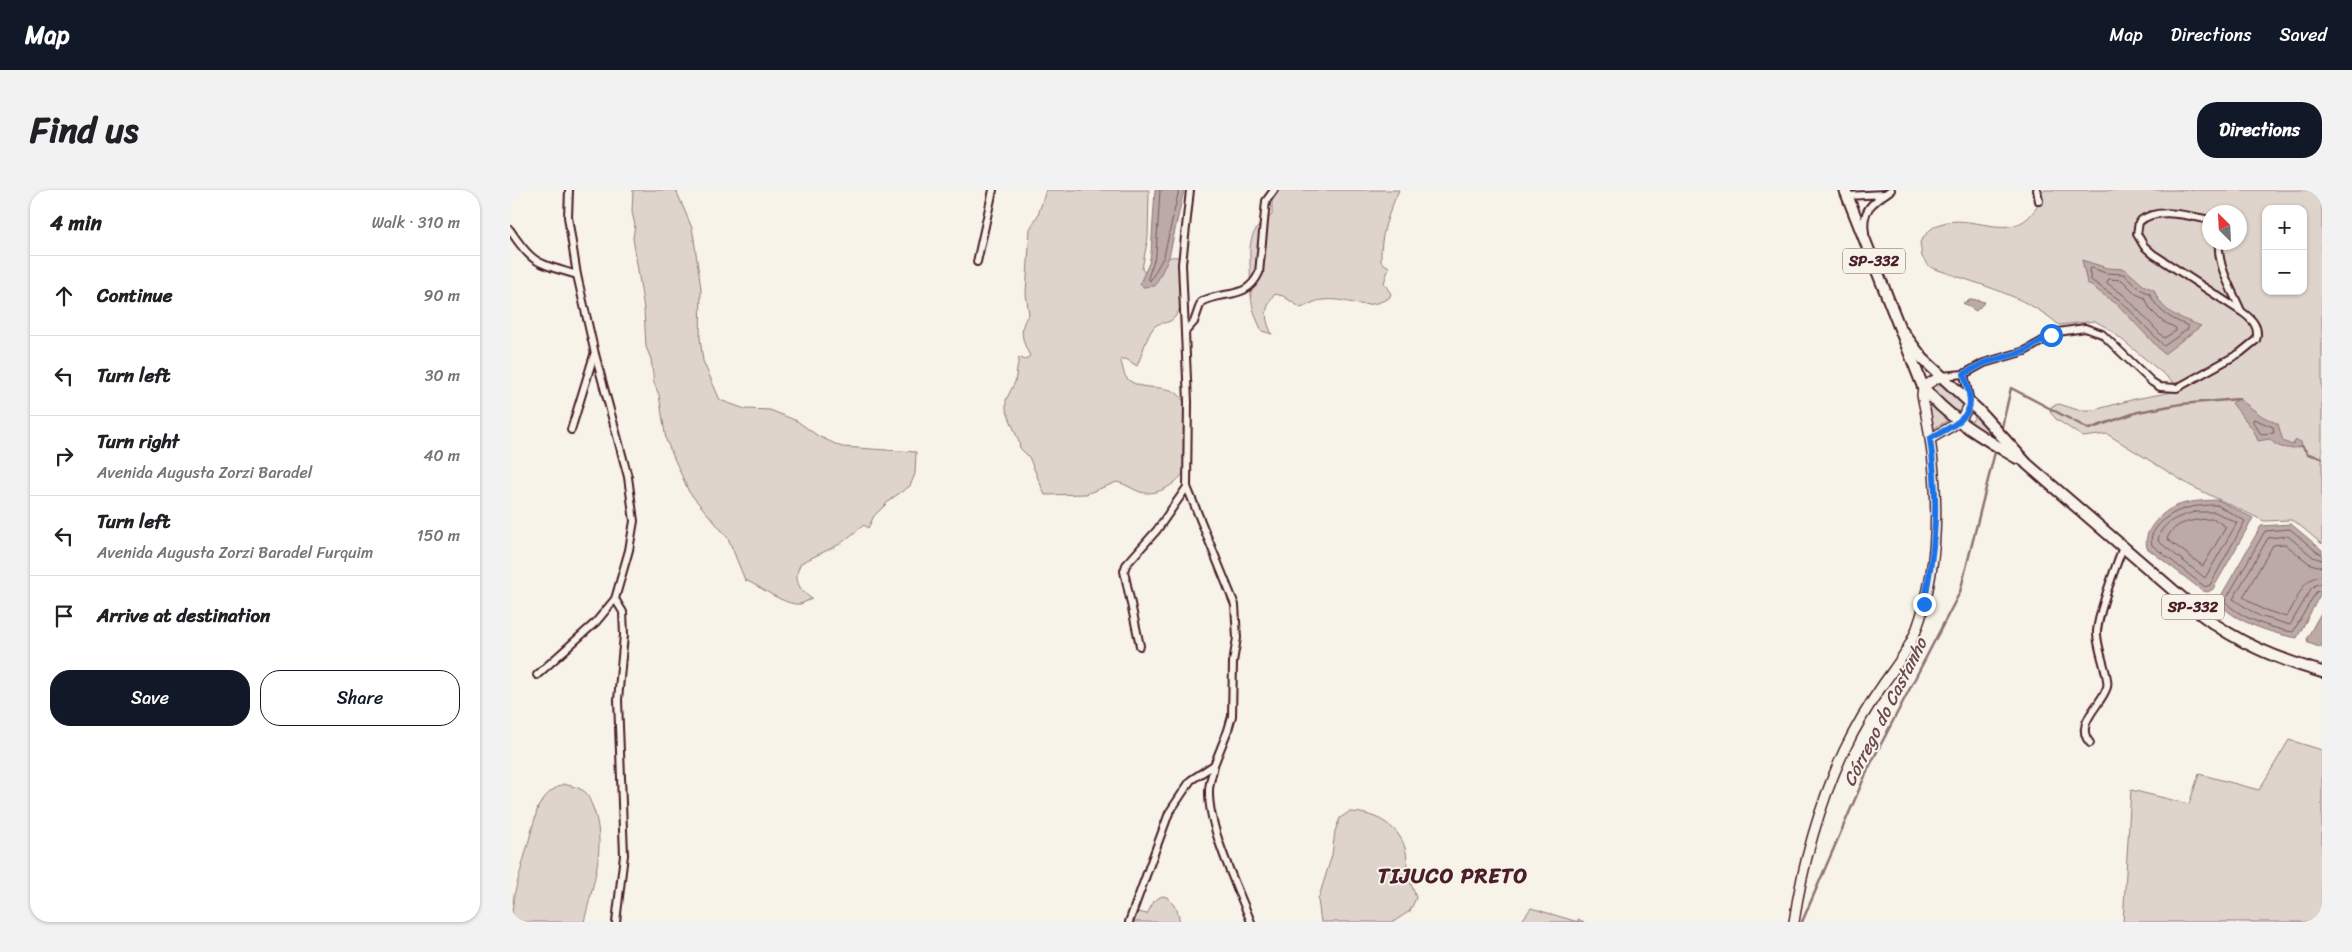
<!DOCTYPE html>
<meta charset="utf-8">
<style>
:root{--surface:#fff;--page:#f2f2f2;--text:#202124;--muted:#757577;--line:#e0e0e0;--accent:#111827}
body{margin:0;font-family:Sriracha,sans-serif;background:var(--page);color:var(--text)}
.controls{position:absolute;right:15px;top:15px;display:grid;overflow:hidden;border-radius:10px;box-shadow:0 1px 4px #0004}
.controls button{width:45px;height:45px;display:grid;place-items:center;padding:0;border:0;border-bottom:1px solid var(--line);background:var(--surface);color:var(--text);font:25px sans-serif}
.compass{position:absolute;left:1692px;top:15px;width:45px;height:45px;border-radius:50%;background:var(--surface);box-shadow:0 1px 4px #0004;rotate:336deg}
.stop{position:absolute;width:15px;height:15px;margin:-11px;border:4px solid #1a73e8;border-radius:50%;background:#fff}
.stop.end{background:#1a73e8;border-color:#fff;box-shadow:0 1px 5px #0008}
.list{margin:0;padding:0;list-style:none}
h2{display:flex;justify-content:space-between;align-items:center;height:65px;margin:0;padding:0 20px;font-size:21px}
h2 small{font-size:16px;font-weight:400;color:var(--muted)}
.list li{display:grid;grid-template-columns:32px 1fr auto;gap:15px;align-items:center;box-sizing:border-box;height:80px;padding:0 20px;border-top:1px solid var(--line)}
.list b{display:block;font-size:19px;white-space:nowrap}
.list p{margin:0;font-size:16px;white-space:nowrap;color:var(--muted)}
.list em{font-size:16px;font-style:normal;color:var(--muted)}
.actions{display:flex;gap:10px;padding:15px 20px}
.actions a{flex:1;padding:11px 0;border:1px solid var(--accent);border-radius:20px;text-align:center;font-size:18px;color:var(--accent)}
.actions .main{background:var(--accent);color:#fff}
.icon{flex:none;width:28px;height:28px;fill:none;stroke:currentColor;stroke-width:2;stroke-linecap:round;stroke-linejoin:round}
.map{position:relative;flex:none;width:1812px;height:732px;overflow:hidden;border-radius:20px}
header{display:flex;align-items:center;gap:30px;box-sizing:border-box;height:70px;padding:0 25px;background:var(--accent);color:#fff}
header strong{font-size:24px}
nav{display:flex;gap:28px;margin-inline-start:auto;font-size:18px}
.intro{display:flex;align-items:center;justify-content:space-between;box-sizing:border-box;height:120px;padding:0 30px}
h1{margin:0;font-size:35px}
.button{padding:12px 22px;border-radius:20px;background:var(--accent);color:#fff;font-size:18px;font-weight:700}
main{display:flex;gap:30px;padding:0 30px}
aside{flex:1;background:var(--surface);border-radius:20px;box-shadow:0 1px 4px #0004}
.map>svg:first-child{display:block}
.green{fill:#ded4cc;stroke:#947a7c;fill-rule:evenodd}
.water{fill:#bcaaa7;stroke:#8e7275}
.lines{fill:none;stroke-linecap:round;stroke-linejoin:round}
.shore{stroke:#78575d;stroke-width:1}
.stream{stroke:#8e7275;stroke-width:2.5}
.minor-casing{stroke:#4a1f2b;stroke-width:10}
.secondary-casing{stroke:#4a1f2b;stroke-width:12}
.primary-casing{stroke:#4a1f2b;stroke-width:14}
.minor{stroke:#f7f3e8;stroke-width:6}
.secondary{stroke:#f7f3e8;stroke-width:9}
.primary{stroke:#f7f3e8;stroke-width:10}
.route{stroke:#1a73e8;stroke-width:6}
.labels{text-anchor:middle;stroke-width:4;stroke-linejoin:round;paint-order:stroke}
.shield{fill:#f7f3e8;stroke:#7e5f64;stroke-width:1}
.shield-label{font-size:15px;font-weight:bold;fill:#4a1f2b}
.water-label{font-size:18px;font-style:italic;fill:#6c4950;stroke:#f7f3e8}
.district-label{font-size:21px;font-weight:bold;letter-spacing:1px;fill:#4a1f2b;stroke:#f7f3e8}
</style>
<header>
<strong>Map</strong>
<nav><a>Map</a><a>Directions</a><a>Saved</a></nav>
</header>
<div class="intro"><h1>Find us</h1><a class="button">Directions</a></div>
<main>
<aside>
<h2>4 min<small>Walk · 310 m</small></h2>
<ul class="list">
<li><svg class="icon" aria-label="ahead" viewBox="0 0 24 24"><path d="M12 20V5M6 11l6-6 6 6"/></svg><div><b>Continue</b></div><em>90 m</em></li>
<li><svg class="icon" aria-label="left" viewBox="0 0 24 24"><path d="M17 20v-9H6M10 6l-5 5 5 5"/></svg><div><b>Turn left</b></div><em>30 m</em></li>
<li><svg class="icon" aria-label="right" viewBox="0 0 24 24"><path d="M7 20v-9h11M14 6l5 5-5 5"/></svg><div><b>Turn right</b><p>Avenida Augusta Zorzi Baradel</p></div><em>40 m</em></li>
<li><svg class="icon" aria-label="left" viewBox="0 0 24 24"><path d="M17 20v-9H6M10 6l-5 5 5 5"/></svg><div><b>Turn left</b><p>Avenida Augusta Zorzi Baradel Furquim</p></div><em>150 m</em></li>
<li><svg class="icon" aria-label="arrive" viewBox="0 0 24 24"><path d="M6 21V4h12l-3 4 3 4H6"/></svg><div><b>Arrive at destination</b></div></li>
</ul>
<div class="actions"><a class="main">Save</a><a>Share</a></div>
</aside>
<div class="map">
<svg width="1812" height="732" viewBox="0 0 1812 732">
<rect width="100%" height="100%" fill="#f7f3e8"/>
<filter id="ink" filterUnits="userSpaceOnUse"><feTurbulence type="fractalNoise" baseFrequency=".02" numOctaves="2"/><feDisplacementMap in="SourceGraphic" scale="10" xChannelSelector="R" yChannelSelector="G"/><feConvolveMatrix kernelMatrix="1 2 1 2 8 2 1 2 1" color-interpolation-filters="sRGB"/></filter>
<g filter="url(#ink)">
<g class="green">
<path d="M123 0H166L182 38 184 49 191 99 190 148 193 171 210 210 235 219 260 220 287 231 308 246 332 257 406 262 405 284 400 296 381 309 364 326 358 338 354 335 330 354 291 373C282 389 289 400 302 409 298 410 294 413 290 414 275 416 250 396 235 390L218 348 179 302 156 250 149 205 144 193 141 169 136 157 134 119 123 48 125 35 122 22Z"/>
<path d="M536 0H639L638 47 632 79 634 82C647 82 653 64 668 67L670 71C671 88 677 114 664 128 658 135 649 131 644 137 636 147 632 165 627 176L616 169 610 170C614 177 612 186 620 191 638 204 666 189 675 215L677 277C669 293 648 307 630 302 622 299 616 294 607 292L576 304 535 305 519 267 510 258 509 252 496 219V210L505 192 509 167 515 170 520 166C512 151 508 138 519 124L516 104 520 39 528 25Z"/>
<path d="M762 0H889C878 24 870 45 871 72L879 77 874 93 881 104 879 108C851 123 841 107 813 110 806 110 798 115 791 118L773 106 765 104C754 118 754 128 762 144L752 141C738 113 741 101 740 72 740 61 739 51 745 41 749 34 756 30 762 25Z"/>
<path d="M1529 0H1812V354L1787 333 1781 330 1754 331 1681 296 1597 244 1573 247 1546 229 1540 222 1542 216 1549 214 1568 220H1584L1625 209 1673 200 1599 139 1585 131 1549 135C1514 104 1463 93 1420 77L1412 67 1410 52C1416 44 1420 38 1430 34 1461 22 1501 54 1524 21 1530 14 1531 9 1529 0ZM1756 19H1793V101H1756ZM1700 22H1730V52H1700Z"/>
<path d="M1428 194 1438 197 1455 216 1453 222 1449 224 1427 204 1426 199Z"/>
<path d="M1417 210 1438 230 1423 239Z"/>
<path d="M1467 223 1500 261 1457 232 1462 231Z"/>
<path d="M1779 550 1812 560V732H1613L1621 600 1679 614 1689 584 1749 600Z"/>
<path d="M53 594C61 596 69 597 75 602 78 604 80 611 82 615 98 653 83 694 74 732H1L4 705 28 617C35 605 41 600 53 594Z"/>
<path d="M839 622C862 622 888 634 895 658 898 667 896 677 898 686 900 693 904 700 906 708L900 721 883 732H811L808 710 822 665 825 641 830 628Z"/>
<path d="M652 706 657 707 667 719 670 732H624L628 722 637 724 644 711Z"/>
<path d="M1021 718 1068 732V729L1074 732H1011Z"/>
</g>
<g class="water">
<path d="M645 0H674L659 67 645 96 633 97 630 93 639 73 641 63Z"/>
<path d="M1572 70 1597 78 1615 79 1633 95 1644 100C1653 124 1669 127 1691 136L1654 164 1608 115 1577 93Z"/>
<path d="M1462 109 1475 112 1466 121 1453 113Z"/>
<path d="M1729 209 1752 226 1768 234 1773 251 1782 255 1786 250 1791 252 1792 256C1781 260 1767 259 1760 249L1748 251 1744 241 1722 213Z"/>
<path d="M1708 310 1743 328 1703 399 1698 402 1693 401 1637 358C1635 350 1637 343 1642 336 1659 312 1680 311 1708 310Z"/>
<path d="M1781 334 1812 360V401L1787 448C1764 444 1721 431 1708 411L1751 336Z"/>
<path d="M1812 421V458L1798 453 1797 448Z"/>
</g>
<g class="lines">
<g class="shore">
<path d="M650 0 646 64 638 88 640 91 654 66 669 0"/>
<path d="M1582 78 1596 83 1614 84 1630 99 1640 104C1648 122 1660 128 1678 136V139L1654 156 1611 111 1581 90 1579 80Z"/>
<path d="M1599 89 1612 90 1626 104 1635 108 1640 119 1652 131 1666 138V141L1654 148 1615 106 1597 93Z"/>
<path d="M1744 229 1763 237 1764 243 1751 244 1743 232Z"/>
<path d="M1707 315 1735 331 1700 395 1695 397 1642 355C1640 348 1642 343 1647 337 1662 318 1684 315 1707 315Z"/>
<path d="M1685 322H1705L1727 333 1695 388 1648 351C1650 332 1670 326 1685 322Z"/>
<path d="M1704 329 1716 337 1693 376 1657 349C1663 331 1687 329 1704 329Z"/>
<path d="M1812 364 1807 362 1780 339 1755 341 1715 411C1727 427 1763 439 1783 442L1806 402 1812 400"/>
<path d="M1812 370 1803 367 1778 346 1758 348 1723 409 1749 426 1780 435 1801 399 1805 395 1812 393"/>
<path d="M1812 377 1800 374 1775 354 1763 355 1733 407 1752 419 1776 427C1788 413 1790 387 1812 386"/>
</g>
<g class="stream">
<path d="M1492 237 1501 198 1579 239 1628 222 1671 214 1729 209"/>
<path d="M1792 256 1798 264 1812 268"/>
<path d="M1292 732 1358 579 1450 402 1485 262"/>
</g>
<defs>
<g id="minor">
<path d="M1527 0 1529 11"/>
<path d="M1337 6 1374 4"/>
<path d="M0 40C23 75 28 73 67 85"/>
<path d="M1355 43C1351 19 1363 12 1381 0"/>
<path d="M1709 52C1707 76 1722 100 1731 121"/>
<path d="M467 72 483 0"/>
<path d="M675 142 684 132 691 112C713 100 736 111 749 83L756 11 764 0"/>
<path d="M1454 184 1460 212"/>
<path d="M1431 186 1454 184 1474 173 1515 161 1548 142 1575 138 1592 144 1642 192 1650 197 1667 198 1730 163 1746 150C1750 137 1742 129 1732 122L1643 64 1634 56 1627 44 1629 32C1646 16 1679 26 1700 30"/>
<path d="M61 240 84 165"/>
<path d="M105 409 113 422 114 445 108 510 114 665 106 732"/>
<path d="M630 456 614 381 616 375 647 340 677 297"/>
<path d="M27 485 86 432 105 409 119 360 124 331 118 287 85 164 67 85 58 27 59 0"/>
<path d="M1580 553C1563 534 1592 515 1597 497 1600 487 1586 458 1587 441 1589 420 1605 378 1613 357"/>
<path d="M704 575C703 583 699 592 699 601 698 638 727 696 741 732"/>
<path d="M619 732 659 623 681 590 704 575 718 540 722 526 723 472 727 448 725 415 677 297 678 212 672 74 680 0"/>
</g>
<g id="secondary">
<path d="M1420 249 1449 232 1461 213"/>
<path d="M1284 732C1292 676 1310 613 1334 561 1345 538 1360 513 1374 493 1386 476 1398 461 1406 441 1434 365 1429 283 1412 205L1413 197 1431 186"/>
</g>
<g id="primary">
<path d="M1335 0 1413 197C1439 229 1472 247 1507 268"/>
<path d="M1392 141 1413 169 1469 221 1517 274 1692 425C1728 453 1768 469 1812 482"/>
</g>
</defs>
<use href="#minor" class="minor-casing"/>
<use href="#secondary" class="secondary-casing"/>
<use href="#primary" class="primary-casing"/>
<use href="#minor" class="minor"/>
<use href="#secondary" class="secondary"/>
<use href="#primary" class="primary"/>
</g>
</g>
<g class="lines" filter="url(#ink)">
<path class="route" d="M1414 414C1426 353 1429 311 1420 249 1433 240 1460 231 1460 212 1460 203 1456 192 1454 184L1474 173 1515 161 1541 145"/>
</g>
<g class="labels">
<g class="shield">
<rect x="1333" y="58.5" width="62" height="25" rx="4"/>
<rect x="1652" y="404.5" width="62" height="25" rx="4"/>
</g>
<g class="shield-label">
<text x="1364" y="76">SP-332</text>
<text x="1683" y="422">SP-332</text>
</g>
<g class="water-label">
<text transform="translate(1375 522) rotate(-63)" y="6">Córrego do Castanho</text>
</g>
<g class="district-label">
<text x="943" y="693">TIJUCO PRETO</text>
</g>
</g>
</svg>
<div class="controls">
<button>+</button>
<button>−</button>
</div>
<svg class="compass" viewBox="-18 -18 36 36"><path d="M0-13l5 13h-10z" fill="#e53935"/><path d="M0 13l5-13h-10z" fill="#757577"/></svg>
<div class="stop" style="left:1541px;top:145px"></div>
<div class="stop end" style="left:1414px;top:414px"></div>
</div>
</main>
